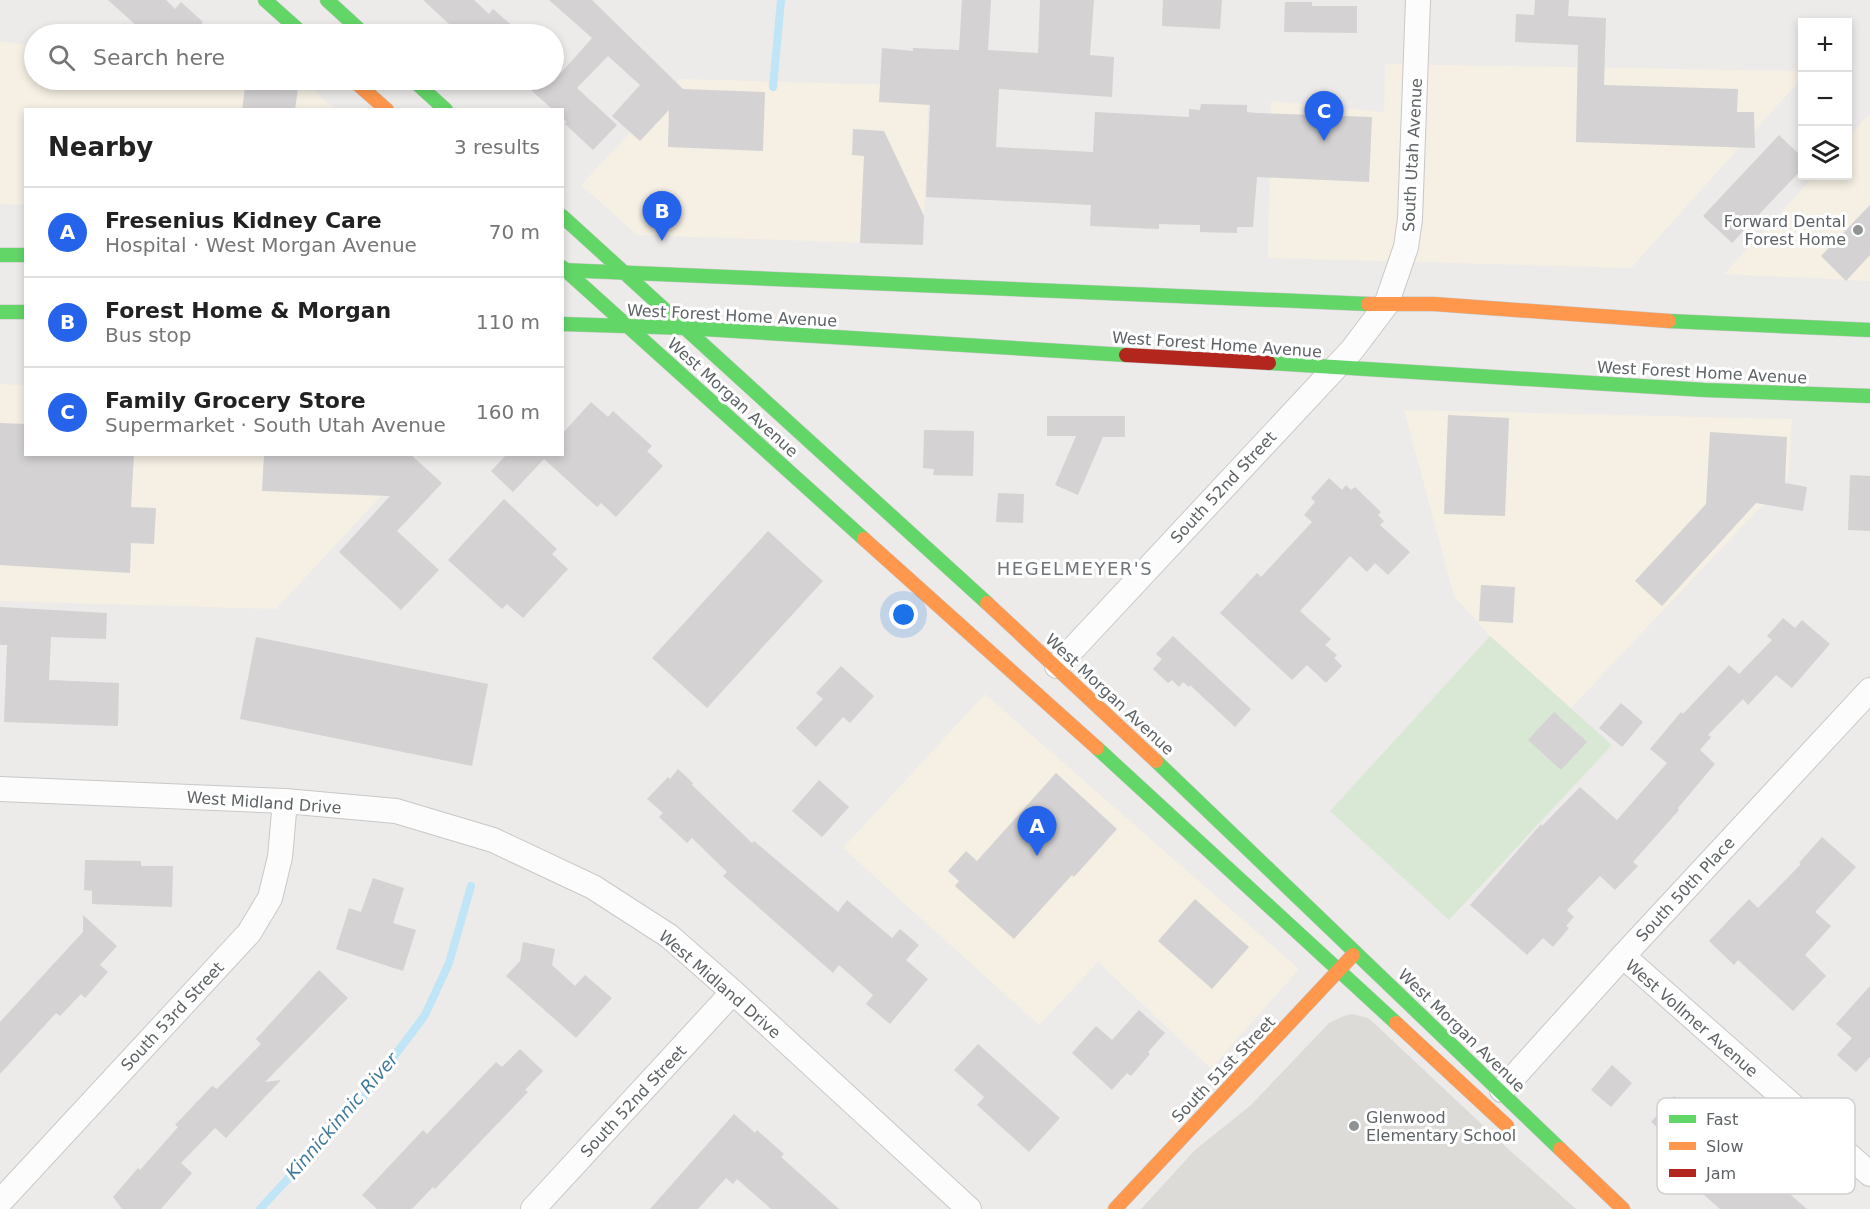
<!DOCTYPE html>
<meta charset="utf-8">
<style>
:root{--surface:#fff;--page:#f6f6f6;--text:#222;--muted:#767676;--line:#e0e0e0;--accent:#2563eb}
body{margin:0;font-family:"DejaVu Sans",sans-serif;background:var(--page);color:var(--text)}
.controls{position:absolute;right:18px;top:18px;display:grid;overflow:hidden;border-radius:0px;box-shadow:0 3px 9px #0003}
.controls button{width:54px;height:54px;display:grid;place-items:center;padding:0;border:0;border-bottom:2px solid var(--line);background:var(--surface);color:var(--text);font:30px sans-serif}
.you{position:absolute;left:904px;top:615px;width:21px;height:21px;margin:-15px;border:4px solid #fff;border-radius:50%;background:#1a73e8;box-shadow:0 0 0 9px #1a73e833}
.badge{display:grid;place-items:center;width:39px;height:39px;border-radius:50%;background:var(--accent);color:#fff;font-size:20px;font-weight:700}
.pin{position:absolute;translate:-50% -50px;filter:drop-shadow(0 2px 3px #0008)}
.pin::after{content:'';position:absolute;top:32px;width:21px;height:18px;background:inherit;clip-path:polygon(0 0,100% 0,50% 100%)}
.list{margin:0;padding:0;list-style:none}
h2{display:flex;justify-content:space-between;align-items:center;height:78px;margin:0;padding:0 24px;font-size:26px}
h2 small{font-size:20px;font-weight:400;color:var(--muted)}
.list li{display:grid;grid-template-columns:39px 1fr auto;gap:18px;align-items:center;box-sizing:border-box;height:90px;padding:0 24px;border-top:2px solid var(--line)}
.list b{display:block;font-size:22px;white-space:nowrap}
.list p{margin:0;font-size:20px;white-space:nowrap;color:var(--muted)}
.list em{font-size:20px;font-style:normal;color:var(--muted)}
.icon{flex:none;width:33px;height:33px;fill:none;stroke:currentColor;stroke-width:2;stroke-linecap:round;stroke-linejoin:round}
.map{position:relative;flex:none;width:1870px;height:1209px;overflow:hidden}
.search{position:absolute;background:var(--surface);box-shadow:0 3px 9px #0003;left:24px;top:24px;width:540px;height:66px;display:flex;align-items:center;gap:15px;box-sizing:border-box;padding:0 21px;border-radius:33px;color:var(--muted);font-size:22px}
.panel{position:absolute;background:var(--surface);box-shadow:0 3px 9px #0003;left:24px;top:108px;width:540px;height:348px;border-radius:0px}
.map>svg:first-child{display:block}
.commercial{fill:#f5efe4}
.education{fill:#dddbd7}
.green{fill:#d9e8d5}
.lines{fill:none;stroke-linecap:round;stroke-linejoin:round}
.stream{stroke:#bfe5f6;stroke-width:8}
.building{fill:#d4d2d2}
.street-casing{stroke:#c8c8c8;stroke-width:26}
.fast-casing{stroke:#c7c8c8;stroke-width:15}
.slow-casing{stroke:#c7c8c8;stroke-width:15}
.jam-casing{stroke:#c7c8c8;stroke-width:15}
.street{stroke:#fcfcfc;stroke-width:24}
.fast{stroke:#63d668;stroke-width:14}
.slow{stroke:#ff974d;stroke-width:14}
.jam{stroke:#b3261e;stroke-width:14}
.poi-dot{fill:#909394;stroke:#fff;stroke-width:2}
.labels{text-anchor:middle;stroke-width:6;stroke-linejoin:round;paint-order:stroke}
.street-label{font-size:16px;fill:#5e6366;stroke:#fff}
.poi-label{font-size:16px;fill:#5e6366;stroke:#fff;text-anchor:end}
.neighbourhood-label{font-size:18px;letter-spacing:1.5px;fill:#6f7578;stroke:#fff}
.water-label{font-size:18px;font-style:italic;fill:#41799b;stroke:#fff}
.key{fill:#fff;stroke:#cfd0d1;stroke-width:1.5}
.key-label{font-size:16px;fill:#5e6366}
</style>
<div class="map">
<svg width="1870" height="1209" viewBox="0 0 1870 1209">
<rect width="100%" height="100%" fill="#edebe9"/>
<g class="commercial">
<path d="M0 41 34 46V80H302L335 109 26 110 25 205 0 204Z"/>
<path d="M1385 64 1802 71V78L1631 268 1268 258 1271 101 1384 112Z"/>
<path d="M680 79 929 86 923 245 637 235 581 185Z"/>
<path d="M1870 113V281L1724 274 1814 176H1848V138Z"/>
<path d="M0 384 25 385 26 454 419 455 276 609 0 601Z"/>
<path d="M1404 410 1792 419 1788 478 1571 708 1490 636 1454 596Z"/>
<path d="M985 694 1299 969 1211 1069 1098 962 1039 1025 843 848Z"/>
</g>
<path class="education" d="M1352 1014 1368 1018 1376 1025 1506 1147 1576 1209H1141L1195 1150 1251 1105 1329 1023 1344 1016Z"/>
<path class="green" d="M1490 636 1612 745 1449 920 1330 811Z"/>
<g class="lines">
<g class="stream">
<path d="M773 87 781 0"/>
<path d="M260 1209 366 1094 425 1015 449 963 471 886"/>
</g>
</g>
<g class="building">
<path d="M108 0H166L175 9 181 2 203 22 192 34H146Z"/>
<path d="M423 0H474L489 14 493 9 522 34H460Z"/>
<path d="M549 0H592L683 89 765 92 763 151 668 147 669 110 640 141 612 116 640 85 608 56 577 88 617 125 593 150 565 124 567 122 562 118V110H553L520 80H554V66L561 73 592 38Z"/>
<path d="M962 0H991L988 50 1038 53 1040 0H1094L1090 55 1114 57 1112 97 999 89 996 147 1093 152 1095 112 1189 117V109L1200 110 1201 104 1247 105V112L1257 113 1372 117 1369 182 1257 177 1253 227H1237V233L1200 232V225L1159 224V229L1090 226 1091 205 926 197 930 105 879 102 882 48 913 51V48L959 50Z"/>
<path d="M1163 0H1222L1220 29 1162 26Z"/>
<path d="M1535 0H1569L1568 16 1606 18 1604 85 1738 89 1737 112H1754L1755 148 1576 142 1578 45 1515 42 1516 14 1534 15Z"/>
<path d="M1285 2H1312V6H1357V33L1284 32Z"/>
<path d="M246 80H299L295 110H242Z"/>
<path d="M853 129 884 131 924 216 923 245 860 243 864 156 852 155Z"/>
<path d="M1779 135 1803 158V168L1732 243 1703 216Z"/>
<path d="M1870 205V255L1846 281 1821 256Z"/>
<path d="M591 402 608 417 613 411 652 446 647 451 663 466 616 517 601 503 597 507 544 459 513 492 491 471 507 454H562V434Z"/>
<path d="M1448 415 1509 418 1505 516 1444 514Z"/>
<path d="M1047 416H1125V437H1103L1078 495 1055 485 1076 436H1047Z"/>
<path d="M0 423 26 424V454H134L131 507 156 508 154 544 131 543 130 573 0 565Z"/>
<path d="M924 430 974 431 973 476 933 475 934 469 923 468Z"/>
<path d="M1710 432 1787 437 1785 483 1807 487 1803 511 1756 503 1662 606 1635 581 1706 504Z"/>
<path d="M264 454H410L442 483 397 531 439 570 401 610 339 552 390 496 262 491Z"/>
<path d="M1850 475 1870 476V531L1848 530Z"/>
<path d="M1329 478 1342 490 1346 485 1351 490 1355 487 1381 512 1378 515 1384 521 1380 525 1410 552 1388 575 1375 563 1367 572 1350 556 1300 611 1331 639 1325 645 1337 655 1334 658 1342 666 1326 683 1307 665 1292 680 1220 613 1257 573 1261 577 1312 522 1304 515 1315 502 1311 498Z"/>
<path d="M998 493 1024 494 1023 523 996 522Z"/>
<path d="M504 499 557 549 552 554 568 569 523 618 507 604 502 609 448 560Z"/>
<path d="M768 531 823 581 707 708 652 658Z"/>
<path d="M1481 585 1515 587 1513 623 1479 621Z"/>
<path d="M0 607 107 613 106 639 51 637 49 680 119 683 118 726 4 722 7 645H0Z"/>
<path d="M1783 618 1795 628 1802 620 1830 644 1792 688 1776 675 1748 705 1743 699 1708 735 1711 737 1700 750 1715 764 1678 808 1679 810 1633 862 1638 866 1615 890 1600 876 1567 910 1574 917 1566 926 1569 928 1553 947 1543 938 1527 955 1470 905 1541 824 1542 826 1580 787 1617 820 1667 763 1650 749 1681 712 1683 714 1729 665 1739 674 1772 640 1767 636Z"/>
<path d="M1173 636 1251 709 1235 727 1190 685 1189 687 1183 682 1179 687 1172 680 1168 683 1153 669 1162 659 1156 654Z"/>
<path d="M256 637 488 684 472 766 240 719Z"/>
<path d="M841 666 874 696 850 723 843 717 816 747 796 728 823 699 816 693Z"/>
<path d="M1621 703 1643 722 1622 747 1599 728Z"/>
<path d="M1554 712 1587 742 1561 770 1528 740Z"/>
<path d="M678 769 693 783 692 785 752 843 754 841 838 912 847 900 892 938 900 929 919 945 906 960 928 979 890 1024 866 1004 873 995 839 965 833 973 723 876 727 872 692 838 687 843 659 817 663 813 647 799 668 777 670 779Z"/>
<path d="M1056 773 1117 829 1074 877 1072 875 1014 939 955 886 959 881 948 871 966 851 977 861Z"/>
<path d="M819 780 849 807 822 837 792 811Z"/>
<path d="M1822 837 1856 867 1815 912 1831 926 1805 955 1826 976 1793 1011 1738 960 1734 965 1709 941 1749 899 1758 908 1801 864 1799 863Z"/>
<path d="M85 860 141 861V866H173L172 907 92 904V891L84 890Z"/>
<path d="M373 878 404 888 393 923 416 930 403 971 336 949 349 908 361 912Z"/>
<path d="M1195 899 1249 947 1212 989 1158 941Z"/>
<path d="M83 915 117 946 100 965 108 972 85 998 81 994 60 1016 56 1013 0 1074V1022L83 932Z"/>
<path d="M523 942 555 949 552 965 575 986 585 975 612 998 576 1038 506 976 520 961Z"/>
<path d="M319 970 348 998 265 1082 281 1080 226 1138 215 1128 181 1163 192 1173 161 1209H122L113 1197 138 1168 140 1170 178 1127 175 1125 212 1086 217 1089 261 1044 256 1039Z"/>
<path d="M1870 986V1057L1856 1072 1837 1055 1852 1038 1836 1024Z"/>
<path d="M1139 1010 1165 1033 1148 1052 1150 1054 1131 1076 1127 1073 1112 1090 1072 1053 1096 1026 1112 1040Z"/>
<path d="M978 1044 1060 1118 1029 1152 977 1105 984 1097 954 1070Z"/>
<path d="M520 1049 543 1071 525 1090 528 1092 435 1189 433 1187 412 1209H377L362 1195 423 1130 427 1134 496 1062 502 1067Z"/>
<path d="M1612 1065 1632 1083 1611 1107 1591 1090Z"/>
<path d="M1674 1096 1689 1107 1690 1106 1732 1141 1728 1146 1773 1184 1775 1181 1807 1209H1720L1679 1173 1693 1157 1651 1122Z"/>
<path d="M734 1114 755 1133 757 1130 784 1154 781 1157 839 1209H771L737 1179 733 1184 726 1178 698 1209H650Z"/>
</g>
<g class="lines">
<defs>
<g id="street">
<path d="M1057 666 1352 350 1386 305 1406 247 1410 219 1418 0"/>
<path d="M0 789 285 801 396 811 493 840 593 887 669 936 733 992 969 1209"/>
<path d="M1623 956 1870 1174"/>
<path d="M1502 1090 1623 956 1870 690"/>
<path d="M0 1202 249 933 270 898 280 857 285 801"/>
<path d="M533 1209 733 992"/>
</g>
<g id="fast">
<path d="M265 0 303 34"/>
<path d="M327 0 364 34"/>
<path d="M413 80 446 110"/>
<path d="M562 216 987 603"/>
<path d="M0 255H26"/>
<path d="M562 267 864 539"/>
<path d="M562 270 1368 304"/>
<path d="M0 312H26"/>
<path d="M1669 321 1870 330"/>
<path d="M562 324 687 328 1126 355"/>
<path d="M1269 363 1705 390 1870 396"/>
<path d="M1097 748 1396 1023"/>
<path d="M1156 761 1560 1149"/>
</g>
<g id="slow">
<path d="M353 80 387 110"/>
<path d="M1368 304H1434L1669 321"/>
<path d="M864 539 1097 748"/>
<path d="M987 603 1156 761"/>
<path d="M1396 1023 1507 1126"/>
<path d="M1560 1149 1623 1209"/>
<path d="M1115 1209 1353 955"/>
</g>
<path id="jam" d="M1126 355 1269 363"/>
</defs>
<use href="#street" class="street-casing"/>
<use href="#fast" class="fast-casing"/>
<use href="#slow" class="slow-casing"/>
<use href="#jam" class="jam-casing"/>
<use href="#street" class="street"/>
<use href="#fast" class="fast"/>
<use href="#slow" class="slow"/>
<use href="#jam" class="jam"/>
</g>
<g class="poi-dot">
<circle cx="1858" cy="230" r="6"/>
<circle cx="1354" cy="1126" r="6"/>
</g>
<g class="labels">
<g class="street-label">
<text transform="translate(1412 155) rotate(-87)" y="6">South Utah Avenue</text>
<text transform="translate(732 315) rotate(3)" y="6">West Forest Home Avenue</text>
<text transform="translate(1217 344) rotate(4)" y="6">West Forest Home Avenue</text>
<text transform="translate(1702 372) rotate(3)" y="6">West Forest Home Avenue</text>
<text transform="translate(733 397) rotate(42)" y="6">West Morgan Avenue</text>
<text transform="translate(1223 487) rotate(-47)" y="6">South 52nd Street</text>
<text transform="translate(1110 694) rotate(43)" y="6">West Morgan Avenue</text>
<text transform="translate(264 802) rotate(4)" y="6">West Midland Drive</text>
<text transform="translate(1685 889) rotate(-47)" y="6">South 50th Place</text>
<text transform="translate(720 984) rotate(41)" y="6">West Midland Drive</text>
<text transform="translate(172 1016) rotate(-47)" y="6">South 53rd Street</text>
<text transform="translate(1692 1018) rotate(41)" y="6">West Vollmer Avenue</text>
<text transform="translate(1462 1030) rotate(44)" y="6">West Morgan Avenue</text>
<text transform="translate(1223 1069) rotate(-46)" y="6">South 51st Street</text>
<text transform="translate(633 1101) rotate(-47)" y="6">South 52nd Street</text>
</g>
<g class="poi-label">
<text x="1846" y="227">Forward Dental<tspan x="1846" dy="18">Forest Home</tspan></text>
<text x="1366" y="1123" text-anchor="start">Glenwood<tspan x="1366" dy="18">Elementary School</tspan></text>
</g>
<g class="neighbourhood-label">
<text x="1075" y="575">HEGELMEYER'S</text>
</g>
<g class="water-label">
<text transform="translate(342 1116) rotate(-49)" y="6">Kinnickinnic River</text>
</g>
</g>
<rect x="1657" y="1098" width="198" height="96" rx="9" class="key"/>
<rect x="1669" y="1115" width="27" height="8" fill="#63d668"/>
<rect x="1669" y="1142" width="27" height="8" fill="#ff974d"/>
<rect x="1669" y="1169" width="27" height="8" fill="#b3261e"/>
<g class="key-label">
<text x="1706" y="1125">Fast</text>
<text x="1706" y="1152">Slow</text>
<text x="1706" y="1179">Jam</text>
</g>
</svg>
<div class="controls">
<button>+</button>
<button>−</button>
<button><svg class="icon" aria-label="layers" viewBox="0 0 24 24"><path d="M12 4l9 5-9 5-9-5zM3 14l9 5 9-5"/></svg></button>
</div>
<div class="you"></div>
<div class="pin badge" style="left:1037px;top:856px">A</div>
<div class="pin badge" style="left:662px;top:241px">B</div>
<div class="pin badge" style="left:1324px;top:141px">C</div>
<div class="search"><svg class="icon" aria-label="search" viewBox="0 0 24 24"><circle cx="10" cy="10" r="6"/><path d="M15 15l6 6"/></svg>Search here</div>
<section class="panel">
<h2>Nearby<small>3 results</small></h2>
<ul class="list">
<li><span class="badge">A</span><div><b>Fresenius Kidney Care</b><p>Hospital · West Morgan Avenue</p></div><em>70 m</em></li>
<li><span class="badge">B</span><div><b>Forest Home &amp; Morgan</b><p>Bus stop</p></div><em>110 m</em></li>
<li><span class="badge">C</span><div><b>Family Grocery Store</b><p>Supermarket · South Utah Avenue</p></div><em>160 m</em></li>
</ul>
</section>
</div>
